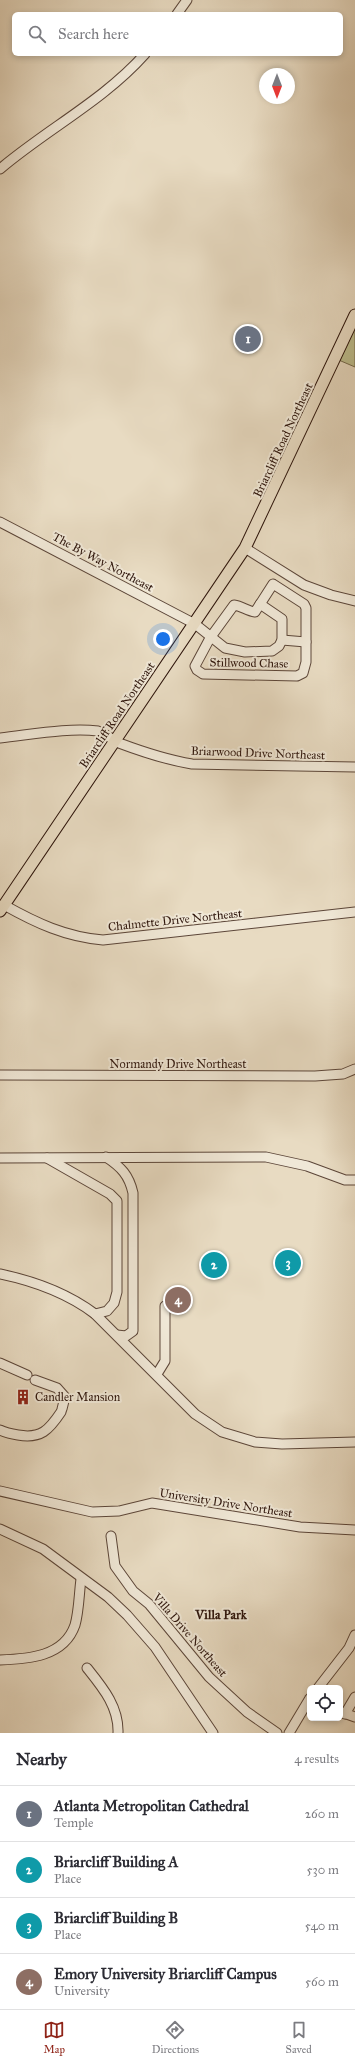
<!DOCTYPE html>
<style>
:root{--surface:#fff;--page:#f2f2f3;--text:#2b2b33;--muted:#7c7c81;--line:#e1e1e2;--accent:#8f2418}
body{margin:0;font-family:"IM FELL Great Primer",serif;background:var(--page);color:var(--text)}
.controls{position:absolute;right:12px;bottom:12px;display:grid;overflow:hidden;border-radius:6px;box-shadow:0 2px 6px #0003}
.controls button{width:36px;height:36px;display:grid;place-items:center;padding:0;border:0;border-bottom:1px solid var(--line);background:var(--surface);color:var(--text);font:20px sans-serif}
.compass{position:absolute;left:259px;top:68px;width:36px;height:36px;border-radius:50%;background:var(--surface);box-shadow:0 2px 6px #0003;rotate:180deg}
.you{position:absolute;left:163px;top:639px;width:14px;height:14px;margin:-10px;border:3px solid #fff;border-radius:50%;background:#1a73e8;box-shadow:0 0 0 6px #1a73e833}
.badge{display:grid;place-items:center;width:26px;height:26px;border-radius:50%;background:var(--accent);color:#fff;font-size:13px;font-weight:700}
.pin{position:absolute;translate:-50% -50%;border:2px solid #fff;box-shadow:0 1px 4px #0006}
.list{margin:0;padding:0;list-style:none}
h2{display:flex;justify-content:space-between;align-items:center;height:52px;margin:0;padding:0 16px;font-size:17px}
h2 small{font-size:13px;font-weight:400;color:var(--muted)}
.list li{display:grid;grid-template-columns:26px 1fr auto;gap:12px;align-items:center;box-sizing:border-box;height:56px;padding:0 16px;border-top:1px solid var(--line)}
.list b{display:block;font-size:15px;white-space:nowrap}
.list p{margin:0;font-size:13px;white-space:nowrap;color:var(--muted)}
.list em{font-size:13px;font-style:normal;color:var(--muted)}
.icon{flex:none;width:22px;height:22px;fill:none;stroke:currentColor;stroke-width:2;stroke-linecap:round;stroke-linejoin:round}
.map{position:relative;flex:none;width:355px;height:1733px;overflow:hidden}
.search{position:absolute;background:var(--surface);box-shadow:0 2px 6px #0003;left:12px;right:12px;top:12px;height:44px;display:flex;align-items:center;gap:10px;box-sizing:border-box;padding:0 14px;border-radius:6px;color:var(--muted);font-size:15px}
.sheet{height:276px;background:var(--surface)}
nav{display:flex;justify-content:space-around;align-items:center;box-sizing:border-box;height:56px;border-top:1px solid var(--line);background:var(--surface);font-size:11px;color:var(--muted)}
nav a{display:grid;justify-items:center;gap:2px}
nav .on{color:var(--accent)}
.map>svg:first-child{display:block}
.park{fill:#bdbe8e;stroke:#75694c}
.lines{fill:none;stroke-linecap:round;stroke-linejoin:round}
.minor-casing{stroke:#5c4639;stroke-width:11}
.major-casing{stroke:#2d140b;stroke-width:13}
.minor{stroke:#f0e8d7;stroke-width:9}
.major{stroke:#e8dbc2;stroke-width:11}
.labels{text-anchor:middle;stroke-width:4;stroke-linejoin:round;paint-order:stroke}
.street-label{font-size:12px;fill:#2d140b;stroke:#f0e8d7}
.poi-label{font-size:12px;fill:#2d140b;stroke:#f0e8d7;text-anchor:start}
.neighbourhood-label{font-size:13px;font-weight:bold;fill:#2d140b;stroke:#f0e8d7}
</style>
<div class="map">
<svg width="355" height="1733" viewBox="0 0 355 1733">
<rect width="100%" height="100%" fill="#e8dbc2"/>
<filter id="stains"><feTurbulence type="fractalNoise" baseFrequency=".005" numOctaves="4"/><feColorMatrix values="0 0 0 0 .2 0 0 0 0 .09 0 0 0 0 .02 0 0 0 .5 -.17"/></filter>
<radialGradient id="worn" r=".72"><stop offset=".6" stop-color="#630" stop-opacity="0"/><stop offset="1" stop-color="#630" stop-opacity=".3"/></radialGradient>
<path class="park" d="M355 314V367L334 358Z"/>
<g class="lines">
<defs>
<g id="minor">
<path d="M177 14 187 0"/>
<path d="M0 169C47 129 103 101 145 54"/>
<path d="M0 522 195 624 225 648 245 652 272 651 279 646 282 640V619L260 604"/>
<path d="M245 548 304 585 331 595 355 601"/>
<path d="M273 584 304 604 306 608V662L303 673 297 676 203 674 197 670 195 666 210 638 234 605C242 606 247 611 255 612Z"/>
<path d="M282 640 306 642"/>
<path d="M0 738C29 735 69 727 98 731 106 733 111 740 119 743 143 752 167 760 192 764L355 767"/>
<path d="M4 905C36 923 66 937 103 940L355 912"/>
<path d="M0 1075 315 1076 343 1074 355 1069"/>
<path d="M106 1157C121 1167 129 1175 133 1193V1331L126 1336 117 1335"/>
<path d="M0 1158 266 1157 307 1166 345 1180H355"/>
<path d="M47 1158 110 1194 117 1201V1292L114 1303 107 1311 95 1314"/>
<path d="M0 1274C34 1281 67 1293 95 1314L195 1414 222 1432 255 1442 282 1444 355 1442"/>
<path d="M0 1363 27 1375"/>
<path d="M157 1374 165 1361V1306"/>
<path d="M35 1380 57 1388 65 1397 62 1409"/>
<path d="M0 1430C6 1433 12 1434 18 1435 41 1439 49 1430 61 1412"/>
<path d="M0 1491 92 1512 119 1511 152 1503 300 1527 355 1530"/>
<path d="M0 1529 43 1549 108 1597 127 1615 155 1647 213 1733"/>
<path d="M111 1536 115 1566 133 1591 149 1604 209 1677 247 1712 277 1733"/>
<path d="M0 1660C28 1659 64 1657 75 1625 79 1611 79 1594 81 1579"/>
<path d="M87 1668C103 1688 119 1707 118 1733"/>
<path d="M318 1688 349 1648 355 1635"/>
<path d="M341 1712 355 1717"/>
<path d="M345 1714 355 1697"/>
<path d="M289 1733 310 1698"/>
</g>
<path id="major" d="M0 911 245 548 355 315"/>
</defs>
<use href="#minor" class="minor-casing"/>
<use href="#major" class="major-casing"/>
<use href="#minor" class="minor"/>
<use href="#major" class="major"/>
</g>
<defs>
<symbol id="building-bare" viewBox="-9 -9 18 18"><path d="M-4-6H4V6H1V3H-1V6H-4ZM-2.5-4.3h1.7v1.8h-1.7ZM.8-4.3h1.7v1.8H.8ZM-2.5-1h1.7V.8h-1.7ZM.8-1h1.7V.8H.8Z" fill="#8f2418" stroke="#f0e8d7" stroke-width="2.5" paint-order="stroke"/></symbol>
</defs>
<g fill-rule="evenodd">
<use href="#building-bare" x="12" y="1386" width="22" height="22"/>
</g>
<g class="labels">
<g class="street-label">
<text transform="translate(283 440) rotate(-65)" y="4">Briarcliff Road Northeast</text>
<text transform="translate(103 562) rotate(28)" y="4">The By Way Northeast</text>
<text transform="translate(249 663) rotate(1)" y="4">Stillwood Chase</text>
<text transform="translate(117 715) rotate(-56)" y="4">Briarcliff Road Northeast</text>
<text transform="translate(258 753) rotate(2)" y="4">Briarwood Drive Northeast</text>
<text transform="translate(175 920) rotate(-6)" y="4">Chalmette Drive Northeast</text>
<text x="178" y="1068">Normandy Drive Northeast</text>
<text transform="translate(226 1503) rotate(9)" y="4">University Drive Northeast</text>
<text transform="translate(190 1635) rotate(49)" y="4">Villa Drive Northeast</text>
</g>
<g class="poi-label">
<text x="35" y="1401">Candler Mansion</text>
</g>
<g class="neighbourhood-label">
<text x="221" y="1619">Villa Park</text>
</g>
</g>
<rect width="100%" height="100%" filter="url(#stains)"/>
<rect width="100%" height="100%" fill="url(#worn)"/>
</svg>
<div class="controls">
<button><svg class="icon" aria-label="locate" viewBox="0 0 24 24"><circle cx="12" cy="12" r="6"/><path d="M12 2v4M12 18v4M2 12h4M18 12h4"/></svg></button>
</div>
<svg class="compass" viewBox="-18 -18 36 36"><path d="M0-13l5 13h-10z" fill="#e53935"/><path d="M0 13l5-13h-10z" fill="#7c7c81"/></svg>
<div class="you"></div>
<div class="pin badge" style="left:248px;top:339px;background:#6b7280">1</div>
<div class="pin badge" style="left:214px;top:1265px;background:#0f9aa8">2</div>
<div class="pin badge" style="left:288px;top:1263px;background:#0f9aa8">3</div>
<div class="pin badge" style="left:178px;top:1300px;background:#8d6e63">4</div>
<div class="search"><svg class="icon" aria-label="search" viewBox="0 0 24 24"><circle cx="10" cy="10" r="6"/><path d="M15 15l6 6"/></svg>Search here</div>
</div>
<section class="sheet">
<h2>Nearby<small>4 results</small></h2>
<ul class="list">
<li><span class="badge" style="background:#6b7280">1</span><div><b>Atlanta Metropolitan Cathedral</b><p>Temple</p></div><em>260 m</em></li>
<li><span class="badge" style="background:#0f9aa8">2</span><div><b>Briarcliff Building A</b><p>Place</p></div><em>530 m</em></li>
<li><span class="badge" style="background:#0f9aa8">3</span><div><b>Briarcliff Building B</b><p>Place</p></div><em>540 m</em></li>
<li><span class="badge" style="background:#8d6e63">4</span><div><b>Emory University Briarcliff Campus</b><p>University</p></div><em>560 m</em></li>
</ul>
</section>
<nav>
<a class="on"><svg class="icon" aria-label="map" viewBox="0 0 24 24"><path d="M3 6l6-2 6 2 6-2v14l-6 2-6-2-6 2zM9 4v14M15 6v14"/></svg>Map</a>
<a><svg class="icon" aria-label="directions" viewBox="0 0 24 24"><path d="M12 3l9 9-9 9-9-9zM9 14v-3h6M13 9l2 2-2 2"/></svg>Directions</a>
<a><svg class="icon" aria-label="saved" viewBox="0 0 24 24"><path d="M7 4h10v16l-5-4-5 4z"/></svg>Saved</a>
</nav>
